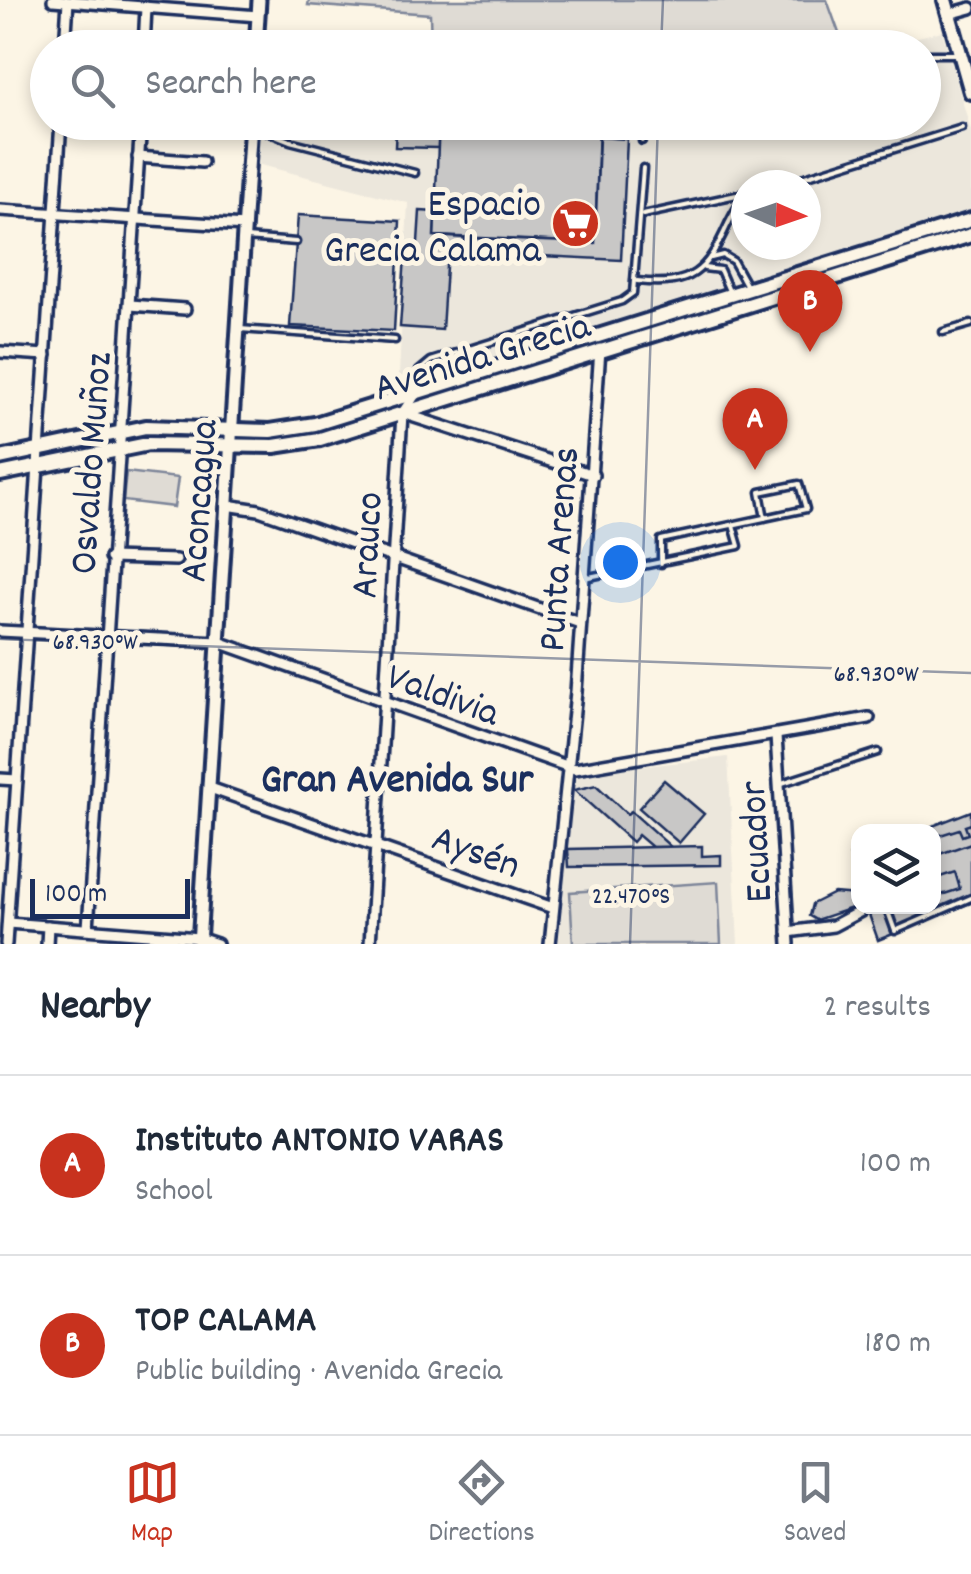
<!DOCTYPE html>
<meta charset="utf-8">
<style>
:root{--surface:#fff;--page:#f2f2f3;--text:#1f2937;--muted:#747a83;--line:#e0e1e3;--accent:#c8321e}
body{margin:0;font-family:Dekko,sans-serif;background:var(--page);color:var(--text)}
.controls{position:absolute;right:30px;bottom:30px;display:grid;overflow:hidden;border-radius:20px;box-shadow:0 5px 15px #0003}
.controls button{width:90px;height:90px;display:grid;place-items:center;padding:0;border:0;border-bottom:2px solid var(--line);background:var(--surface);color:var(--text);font:50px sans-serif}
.compass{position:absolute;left:731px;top:170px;width:90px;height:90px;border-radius:50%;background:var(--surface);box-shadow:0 5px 15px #0003;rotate:92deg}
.scale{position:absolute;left:30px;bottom:25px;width:160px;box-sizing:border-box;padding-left:10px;border:5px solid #1b2f5e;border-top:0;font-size:28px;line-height:35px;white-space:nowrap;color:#1b2f5e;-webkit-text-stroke:8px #fcf5e5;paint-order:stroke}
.you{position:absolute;left:620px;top:562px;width:35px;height:35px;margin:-25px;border:8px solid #fff;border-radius:50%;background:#1a73e8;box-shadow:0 0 0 15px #1a73e833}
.badge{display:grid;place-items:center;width:65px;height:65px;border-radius:50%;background:var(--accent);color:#fff;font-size:32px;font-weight:700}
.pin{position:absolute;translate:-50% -82px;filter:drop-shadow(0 2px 5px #0008)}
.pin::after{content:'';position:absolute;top:52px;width:35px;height:30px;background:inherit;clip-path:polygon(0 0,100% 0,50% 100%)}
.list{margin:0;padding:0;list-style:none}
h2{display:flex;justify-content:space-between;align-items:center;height:130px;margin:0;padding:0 40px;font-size:42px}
h2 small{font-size:32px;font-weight:400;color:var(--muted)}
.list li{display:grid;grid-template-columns:65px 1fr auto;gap:30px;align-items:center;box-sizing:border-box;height:180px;padding:0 40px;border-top:2px solid var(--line)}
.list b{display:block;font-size:38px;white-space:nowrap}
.list p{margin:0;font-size:32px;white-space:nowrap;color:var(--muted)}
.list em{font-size:32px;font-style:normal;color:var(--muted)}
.icon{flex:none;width:55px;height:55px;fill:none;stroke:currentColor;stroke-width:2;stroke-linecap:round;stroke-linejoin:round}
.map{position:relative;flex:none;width:971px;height:944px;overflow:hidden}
.search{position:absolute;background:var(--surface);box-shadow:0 5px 15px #0003;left:30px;right:30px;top:30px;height:110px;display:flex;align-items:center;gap:25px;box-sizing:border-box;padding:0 35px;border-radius:55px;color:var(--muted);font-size:38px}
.sheet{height:490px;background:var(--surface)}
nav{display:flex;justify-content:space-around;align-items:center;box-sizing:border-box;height:140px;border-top:2px solid var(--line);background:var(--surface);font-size:28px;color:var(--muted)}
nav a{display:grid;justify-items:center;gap:5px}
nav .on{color:var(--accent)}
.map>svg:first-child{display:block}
.built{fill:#ece7dc;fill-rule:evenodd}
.green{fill:#dfdbd4;stroke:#7d8599;stroke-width:2.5}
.building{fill:#c8c7c6;stroke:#1b2f5e;stroke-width:2.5}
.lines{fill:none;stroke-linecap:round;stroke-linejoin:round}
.service-casing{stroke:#1b2f5e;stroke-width:11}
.minor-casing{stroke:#1b2f5e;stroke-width:16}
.tertiary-casing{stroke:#1b2f5e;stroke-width:19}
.secondary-casing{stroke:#1b2f5e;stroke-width:20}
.service{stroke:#fcf5e5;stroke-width:4}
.minor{stroke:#fcf5e5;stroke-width:9}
.tertiary{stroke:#fcf5e5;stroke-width:11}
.secondary{stroke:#fcf5e5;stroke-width:12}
.ticks{fill:none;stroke:#1b2f5e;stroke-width:2.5;stroke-opacity:0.45}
.labels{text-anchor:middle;stroke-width:10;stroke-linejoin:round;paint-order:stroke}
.poi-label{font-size:40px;fill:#1b2f5e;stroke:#fcf5e5;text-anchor:end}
.street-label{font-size:40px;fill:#1b2f5e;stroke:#fcf5e5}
.neighbourhood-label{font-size:42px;font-weight:bold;fill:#1b2f5e;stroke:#fcf5e5}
.ticks-label{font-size:25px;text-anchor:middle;fill:#1b2f5e;stroke:#fcf5e5;stroke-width:10;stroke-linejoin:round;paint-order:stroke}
</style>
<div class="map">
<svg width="971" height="944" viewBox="0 0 971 944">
<rect width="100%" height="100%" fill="#fcf5e5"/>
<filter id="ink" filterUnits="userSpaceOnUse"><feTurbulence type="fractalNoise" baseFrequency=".01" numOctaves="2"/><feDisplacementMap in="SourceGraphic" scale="20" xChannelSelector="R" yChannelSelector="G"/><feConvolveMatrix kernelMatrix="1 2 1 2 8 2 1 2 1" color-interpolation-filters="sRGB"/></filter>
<g filter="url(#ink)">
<g class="built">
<path d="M942 31 971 131V213L398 393 408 203 257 164 260 123 924 122V48L878 47ZM746 185H806V245H746Z"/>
<path d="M728 757 738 944H559L572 774Z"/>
</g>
<g class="green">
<path d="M309 0H827L844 47H431L430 14 308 5Z"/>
<path d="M126 472 178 478 174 507 123 501Z"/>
<path d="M718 882 721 944H573L570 892Z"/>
</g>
<g class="building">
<path d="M429 122H439L438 148 395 147 396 126 429 127Z"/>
<path d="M439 122 599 124 595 243 434 236Z"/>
<path d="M599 137 627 139 621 260 464 252 465 238 595 243Z"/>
<path d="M420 211 435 212 434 236 465 238 464 252 447 251 442 330 400 327 405 257 417 258Z"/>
<path d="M298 215 400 221 394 331 290 326Z"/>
<path d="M664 780 704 814 679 843 639 808Z"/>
<path d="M596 785 627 814 631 811 671 847H652L638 835 632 842 574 790Z"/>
<path d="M971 811V903L878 940 866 906H934V832H917Z"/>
<path d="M971 824V843L940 854 934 837 959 829 962 836 968 834 965 826Z"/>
<path d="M702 846V856L721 855V865L569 867 568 849Z"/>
<path d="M858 853V883L850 856Z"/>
<path d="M955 872 960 889 935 897 934 879Z"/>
<path d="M834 893 856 895 858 906 816 920 809 916 812 904Z"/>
</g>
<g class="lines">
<defs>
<g id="service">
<path d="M924 54H959"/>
<path d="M252 126 290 141 415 173"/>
<path d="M642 141 643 122"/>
<path d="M779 185 962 128"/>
<path d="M643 215 746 193"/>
<path d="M246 238 296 242"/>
<path d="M711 258 723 255 733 261 748 288"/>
<path d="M704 268 720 270 729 291"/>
<path d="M637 281C692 287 706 272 728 224 734 213 736 206 746 198"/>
<path d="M240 329 395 340"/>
<path d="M943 332 971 324"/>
<path d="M423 385 419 371 431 361 622 301 633 293 643 168"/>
<path d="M661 564V540L806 509 799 484 760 492 765 518"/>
<path d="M584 578 739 546 733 525"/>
<path d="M782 783 878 752"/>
<path d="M886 906 895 931 971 898"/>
</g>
<g id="minor">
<path d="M53 0 258 16"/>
<path d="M949 14 971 8"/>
<path d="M65 48 68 1"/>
<path d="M144 48 146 7"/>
<path d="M138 157 202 162"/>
<path d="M0 210 245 226"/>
<path d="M130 305 185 309"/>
<path d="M0 352 46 355"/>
<path d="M405 414 593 475"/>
<path d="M227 505 259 510 580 623"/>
<path d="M110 558 176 560"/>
<path d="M0 631 219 642 575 769 869 718"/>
<path d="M776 736 789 944"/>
<path d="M0 779 17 780"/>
<path d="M210 788 553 908"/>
<path d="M8 923 199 938 217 944"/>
<path d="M88 928 141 122"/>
<path d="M788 932 833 926 861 911"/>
<path d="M6 944 61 122"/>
<path d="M47 944 48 926"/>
<path d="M370 944 402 414 416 393"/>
<path d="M550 944 576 692 600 349"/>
</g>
<g id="tertiary">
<path d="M256 48 259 0"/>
<path d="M199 944 251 122"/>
</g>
<g id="secondary">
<path d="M945 0 971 92"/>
<path d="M0 458 146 427 270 431 315 424 971 220"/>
<path d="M0 474 148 444 274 446 320 439 971 235"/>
</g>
</defs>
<use href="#service" class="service-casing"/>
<use href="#minor" class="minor-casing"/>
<use href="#tertiary" class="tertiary-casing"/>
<use href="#secondary" class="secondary-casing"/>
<use href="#service" class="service"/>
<use href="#minor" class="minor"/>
<use href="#tertiary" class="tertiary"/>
<use href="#secondary" class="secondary"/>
</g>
</g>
<path class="ticks" d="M661 48 663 0M0 639 971 673M630 944 658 122"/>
<defs>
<symbol id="supermarket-disc" viewBox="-11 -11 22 22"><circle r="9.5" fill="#c8321e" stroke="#fcf5e5"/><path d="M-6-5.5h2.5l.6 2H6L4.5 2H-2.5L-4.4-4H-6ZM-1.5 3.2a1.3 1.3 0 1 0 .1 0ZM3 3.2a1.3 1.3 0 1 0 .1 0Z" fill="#fff"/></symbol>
</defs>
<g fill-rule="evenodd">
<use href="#supermarket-disc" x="548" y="196" width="55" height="55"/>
</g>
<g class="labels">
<g class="poi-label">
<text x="541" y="215">Espacio<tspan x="541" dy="46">Grecia Calama</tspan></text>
</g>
<g class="street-label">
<text transform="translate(481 354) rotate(-17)" y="14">Avenida Grecia</text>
<text transform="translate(88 463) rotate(-86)" y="14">Osvaldo Muñoz</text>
<text transform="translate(196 501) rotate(-86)" y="14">Aconcagua</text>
<text transform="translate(364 545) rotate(-87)" y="14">Arauco</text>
<text transform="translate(556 549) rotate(-86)" y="14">Punta Arenas</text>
<text transform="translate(444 692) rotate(20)" y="14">Valdivia</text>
<text transform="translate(753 842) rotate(-93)" y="14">Ecuador</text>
<text transform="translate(477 849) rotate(20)" y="14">Aysén</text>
</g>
<g class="neighbourhood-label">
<text x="397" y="791">Gran Avenida Sur</text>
</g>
</g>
<g class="ticks-label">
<text x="95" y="649">68.930°W</text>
<text x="876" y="681">68.930°W</text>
<text x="631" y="903">22.470°S</text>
</g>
</svg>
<div class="controls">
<button><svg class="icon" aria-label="layers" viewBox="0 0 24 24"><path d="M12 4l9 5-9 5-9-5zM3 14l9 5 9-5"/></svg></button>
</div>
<svg class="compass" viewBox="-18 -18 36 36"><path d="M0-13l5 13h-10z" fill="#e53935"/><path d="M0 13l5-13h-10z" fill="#747a83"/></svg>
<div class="scale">100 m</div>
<div class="you"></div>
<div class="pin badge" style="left:755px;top:470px">A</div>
<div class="pin badge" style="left:810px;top:352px">B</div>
<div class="search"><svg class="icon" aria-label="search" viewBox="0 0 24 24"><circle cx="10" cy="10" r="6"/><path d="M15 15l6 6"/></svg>Search here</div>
</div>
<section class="sheet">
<h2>Nearby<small>2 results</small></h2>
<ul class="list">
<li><span class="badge">A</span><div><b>Instituto ANTONIO VARAS</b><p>School</p></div><em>100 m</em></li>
<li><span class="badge">B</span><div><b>TOP CALAMA</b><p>Public building · Avenida Grecia</p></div><em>180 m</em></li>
</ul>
</section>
<nav>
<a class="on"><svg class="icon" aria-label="map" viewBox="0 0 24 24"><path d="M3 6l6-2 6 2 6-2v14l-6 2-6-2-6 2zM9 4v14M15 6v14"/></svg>Map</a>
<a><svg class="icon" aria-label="directions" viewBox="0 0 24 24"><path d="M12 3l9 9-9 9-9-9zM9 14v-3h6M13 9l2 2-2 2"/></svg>Directions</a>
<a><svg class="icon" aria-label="saved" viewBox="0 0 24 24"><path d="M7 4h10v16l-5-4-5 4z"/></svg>Saved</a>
</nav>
